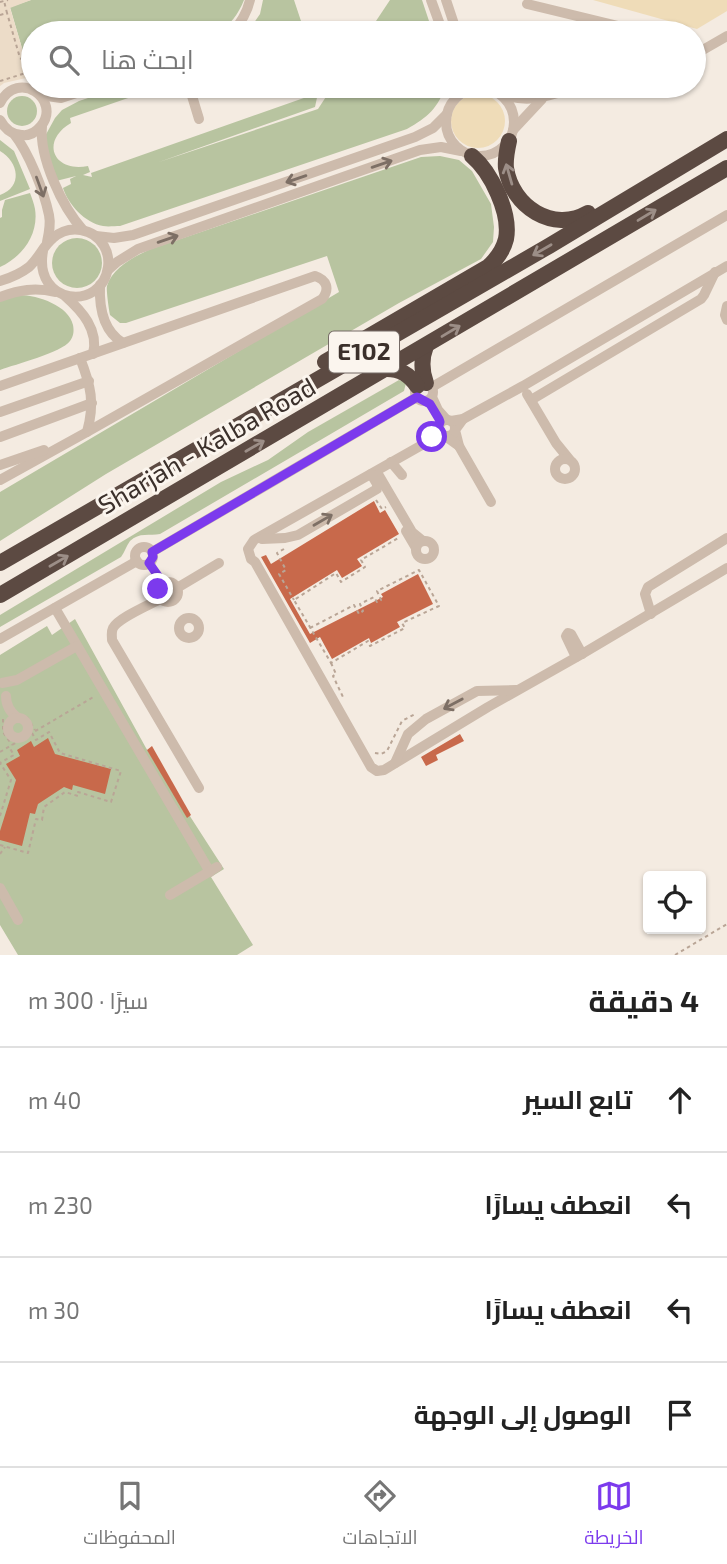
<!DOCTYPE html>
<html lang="ar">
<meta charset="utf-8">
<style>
:root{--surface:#fff;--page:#f6f6f6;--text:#222;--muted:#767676;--line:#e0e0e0;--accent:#7c3aed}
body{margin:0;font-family:"Exo 2",Cairo,sans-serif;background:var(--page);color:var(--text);direction:rtl}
.controls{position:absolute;right:21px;bottom:21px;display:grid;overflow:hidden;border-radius:7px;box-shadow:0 2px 5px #0004}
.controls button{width:63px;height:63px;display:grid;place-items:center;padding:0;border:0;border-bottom:2px solid var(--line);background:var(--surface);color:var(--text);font:35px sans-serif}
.stop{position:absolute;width:21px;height:21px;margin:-16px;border:5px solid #7c3aed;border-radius:50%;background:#fff}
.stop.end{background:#7c3aed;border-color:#fff;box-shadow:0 2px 7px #0008}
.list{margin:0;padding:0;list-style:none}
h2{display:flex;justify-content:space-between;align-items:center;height:91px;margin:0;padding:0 28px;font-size:30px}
h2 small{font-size:23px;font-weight:400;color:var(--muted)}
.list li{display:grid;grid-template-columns:46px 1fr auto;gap:21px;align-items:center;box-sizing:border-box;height:105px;padding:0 28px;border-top:2px solid var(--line)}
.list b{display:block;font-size:26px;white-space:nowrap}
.list em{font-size:23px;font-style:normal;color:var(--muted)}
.icon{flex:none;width:38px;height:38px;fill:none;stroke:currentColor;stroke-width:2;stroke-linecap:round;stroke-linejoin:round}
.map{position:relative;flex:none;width:727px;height:955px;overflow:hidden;direction:ltr}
.search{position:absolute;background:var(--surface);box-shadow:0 2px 5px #0004;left:21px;right:21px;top:21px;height:77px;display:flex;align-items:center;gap:18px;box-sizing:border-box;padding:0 24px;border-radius:38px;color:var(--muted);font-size:26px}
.sheet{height:511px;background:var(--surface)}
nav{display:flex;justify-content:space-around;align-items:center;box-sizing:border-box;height:98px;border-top:2px solid var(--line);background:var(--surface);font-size:19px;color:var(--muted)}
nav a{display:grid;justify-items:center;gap:4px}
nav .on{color:var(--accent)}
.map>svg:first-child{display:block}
.green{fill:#b8c4a0}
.sand{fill:#efdcb8}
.plaza{fill:#ecdcc8}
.building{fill:#c8694b}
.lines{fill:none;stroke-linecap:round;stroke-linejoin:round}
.path{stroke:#b9a596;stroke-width:2;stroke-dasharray:3.5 3.5;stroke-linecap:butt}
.minor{stroke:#cdbbac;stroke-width:10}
.highway{stroke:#5c4a42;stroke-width:16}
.oneway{stroke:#7d6f65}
.oneway2{stroke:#9c8e87}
.route{stroke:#7c3aed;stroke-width:9}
.labels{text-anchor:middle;stroke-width:6;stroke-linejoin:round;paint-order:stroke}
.shield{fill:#fbf5ee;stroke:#756b66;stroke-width:2}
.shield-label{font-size:24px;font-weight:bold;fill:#3b302b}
.street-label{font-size:26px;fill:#3b302b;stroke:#fbf5ee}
</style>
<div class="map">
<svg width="727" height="955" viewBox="0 0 727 955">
<rect width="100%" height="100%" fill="#f4ebe1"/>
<g class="green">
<path d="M31 0H244C238 15 230 25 217 33H33V65L32 61 24 55 10 7Z"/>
<path d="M263 0H294L305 33H247L260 14Z"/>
<path d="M390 0H422L433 33H368Z"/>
<path d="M124 86H163L70 118 71 123C40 141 53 173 88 166L90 172 83 175 92 177 91 173 318 93 315 107 159 162 318 109 333 86H446C437 109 428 117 407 129L120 226C115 226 108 227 103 226 85 223 68 204 63 188L71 184 70 179 76 176 56 181 44 138 55 118 62 110 79 101Z"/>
<circle cx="22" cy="111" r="15"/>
<path d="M0 140 14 151 30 189 0 201V195C23 187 19 162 0 151Z"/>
<path d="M440 156 459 160 472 171 491 204 494 227 493 242 481 259 399 303 106 474 0 541V492L339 292 327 256 126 323H120L110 315C109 311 106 289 107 286 112 268 135 256 151 249L421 157Z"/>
<path d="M30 193C32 198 34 204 35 209 39 235 22 257 0 267V218L2 217V210L5 200Z"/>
<circle cx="77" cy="263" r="25"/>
<path d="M20 295C38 295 69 306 73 325 74 330 74 336 70 341 61 353 16 364 0 370V301Z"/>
<path d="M399 380 406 383 404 391 160 534C150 536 139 532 130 541 126 546 125 552 121 557L0 627V615L221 482 268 460 308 432Z"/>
<path d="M75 619 146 748 224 869 211 877 253 945 237 955H18L0 925V655L47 626 52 635Z"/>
</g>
<g class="sand">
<path d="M593 0H727V11L697 29Z"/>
<circle cx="478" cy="121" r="27"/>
</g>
<path class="plaza" d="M0 0H31L10 8 24 55 32 61 33 65V79L26 78 4 83 0 86Z"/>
<g class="building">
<path d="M374 501 380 513 385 510 399 534 357 559 362 566 342 578 337 570 290 599 310 634 383 597 381 594 418 574 433 604 397 622 400 627 371 643 369 638 332 659 320 637 310 643 261 557 266 555 271 564Z"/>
<path d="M460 734 464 741 436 755 438 760 426 766 421 757Z"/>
<path d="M48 738 55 754 111 769 105 794 73 785 72 790 64 787 38 804 35 814 30 813 22 846 0 840V831L16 780 6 764 20 756 17 750 31 741 34 747Z"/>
<path d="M152 746 191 815 187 818 147 750Z"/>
</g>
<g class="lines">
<g class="path">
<path d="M0 2 8 0"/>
<path d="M0 15 7 13 4 1"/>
<path d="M0 81 26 73 31 74 28 64 20 58 7 13"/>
<path d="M376 500 382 509 386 507"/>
<path d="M284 549 277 553 286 570 279 574 294 600"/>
<path d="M310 628 354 605 359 614 363 611 360 604 374 597 377 602 381 600 377 591 419 570 439 606 402 623 405 628 370 646 368 641 331 663 294 600 336 573 341 582 365 567 361 560 400 537"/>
<path d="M331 663 336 674 333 676 343 697"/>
<path d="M27 717 35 730"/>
<path d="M3 719V732L12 745"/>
<path d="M0 752 31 734"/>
<path d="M375 753 381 754 387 751 402 721 415 714"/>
<path d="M0 816 11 780 0 763 14 755 9 747"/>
<path d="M0 845 28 853 36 819 42 820 44 807 65 792 78 796V792L111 802 121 771 60 753 49 732 36 740 32 733 95 696"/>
<path d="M0 854 5 847"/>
<path d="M675 955 727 924"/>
</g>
<g class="minor">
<path d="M431 0 443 33"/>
<path d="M446 0 457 33"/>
<path d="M527 4 647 33"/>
<path d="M232 33C241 23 247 13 250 0"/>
<path d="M694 55 727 36"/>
<path d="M189 86 199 119"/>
<circle cx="480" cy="122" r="34"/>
<path d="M40 95 61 98 98 86"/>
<path d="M502 95C538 105 552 92 586 86"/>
<path d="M0 103C18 68 62 100 41 126 36 132 29 136 22 135 12 135 5 129 0 120"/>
<path d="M42 126C39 157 62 207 83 230"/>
<path d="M513 130 542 99"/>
<path d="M14 134C29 153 44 191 49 215 51 224 49 233 47 242"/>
<path d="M96 236 114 238 133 235 415 137 433 128 447 114"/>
<path d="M108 270 117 262 138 249 420 150 441 147 461 151"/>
<path d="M0 281C10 278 20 274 29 267 39 258 43 246 53 238 69 224 94 228 104 246 108 253 109 260 108 267 102 312 33 305 43 251"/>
<path d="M100 285C99 308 103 331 123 343"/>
<path d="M65 296C82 311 99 330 93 354"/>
<path d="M0 297C19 290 35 287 55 292"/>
<path d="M727 306 725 315 727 320"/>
<path d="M80 358C91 386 95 403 87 432"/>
<circle cx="424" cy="392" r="9"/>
<path d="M0 386 315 276C327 280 330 289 322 299L87 432 0 480"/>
<path d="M432 387 727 215"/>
<path d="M527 394 556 443 569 459"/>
<path d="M432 397 438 410 446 419"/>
<path d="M531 400 701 299 704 295 715 272"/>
<path d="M0 412 89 381"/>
<path d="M463 419 455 430 459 446 491 502"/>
<circle cx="447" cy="428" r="8"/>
<path d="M451 421 463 419 523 386 727 266"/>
<path d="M0 437 92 403"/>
<path d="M459 446 445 436 429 441 254 540 248 549 251 559 255 562 371 767 377 771 384 770 488 707 582 654 727 568"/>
<circle cx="565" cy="469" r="10"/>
<path d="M391 462 402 475"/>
<path d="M0 465 44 450"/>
<path d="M378 474 412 532 423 541"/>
<path d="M406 531 416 548"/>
<path d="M262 539 285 538 298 535 377 489V484L371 474"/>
<circle cx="425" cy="550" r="9"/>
<circle cx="144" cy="556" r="9"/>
<path d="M152 552 417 397"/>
<circle cx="168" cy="592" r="10"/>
<path d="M177 588 219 563"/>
<path d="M160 599C149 605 118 618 113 628 111 632 112 635 112 640L199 788"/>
<path d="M55 608 210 872"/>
<path d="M651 614 645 594 648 587 727 538"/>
<circle cx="189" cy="628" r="10"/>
<path d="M0 639 137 561"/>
<path d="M576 657 566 636 568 633 571 634 582 654"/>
<path d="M2 683 17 680 77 646"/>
<path d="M6 696C6 705 11 713 18 718"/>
<circle cx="18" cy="728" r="10"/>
<path d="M395 763 408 734 426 719 477 691 516 690"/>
<path d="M0 888 18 920"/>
<path d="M170 895 217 867"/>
</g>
<g class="highway">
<path d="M509 141C507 150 505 159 506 168 512 207 553 233 588 213"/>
<path d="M426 346C421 359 421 370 426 383"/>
<path d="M325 362 488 267C497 259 503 251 506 239 511 213 491 172 472 156"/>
<path d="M387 369C401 369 410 375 417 386"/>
<path d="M0 563 549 246 727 139"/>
<path d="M0 595 727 168"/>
</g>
</g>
<defs><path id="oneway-shaft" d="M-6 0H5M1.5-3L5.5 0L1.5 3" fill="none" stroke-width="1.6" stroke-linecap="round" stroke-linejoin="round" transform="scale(1.75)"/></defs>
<g class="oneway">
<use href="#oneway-shaft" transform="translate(382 164) rotate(-19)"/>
<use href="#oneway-shaft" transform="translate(296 179) rotate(161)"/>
<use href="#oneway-shaft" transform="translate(40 187) rotate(70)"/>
<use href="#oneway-shaft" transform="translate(168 239) rotate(-19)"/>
<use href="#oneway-shaft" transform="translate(323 520) rotate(-30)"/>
<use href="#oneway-shaft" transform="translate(453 704) rotate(152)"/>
</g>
<g class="oneway2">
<use href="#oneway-shaft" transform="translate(509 174) rotate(-106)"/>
<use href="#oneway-shaft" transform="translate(647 215) rotate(-31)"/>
<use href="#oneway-shaft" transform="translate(542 250) rotate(150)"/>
<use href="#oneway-shaft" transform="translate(451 331) rotate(-31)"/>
<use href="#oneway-shaft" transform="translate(255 446) rotate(-30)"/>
<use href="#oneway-shaft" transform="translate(59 561) rotate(-30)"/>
</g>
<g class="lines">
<path class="route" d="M158 589 163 583 149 563 153 557 152 552 417 397 430 404 439 419 440 422 438 428 432 437"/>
</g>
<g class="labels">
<rect class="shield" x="329" y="331.5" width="70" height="41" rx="5"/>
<g class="shield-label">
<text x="364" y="360">E102</text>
</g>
<g class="street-label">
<text transform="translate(207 446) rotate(-30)" y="9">Sharjah - Kalba Road</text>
</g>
</g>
</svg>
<div class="controls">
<button><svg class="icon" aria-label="locate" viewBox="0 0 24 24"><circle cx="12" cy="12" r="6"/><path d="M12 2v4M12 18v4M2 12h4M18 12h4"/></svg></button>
</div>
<div class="stop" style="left:432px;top:437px"></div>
<div class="stop end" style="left:158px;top:589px"></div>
<div class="search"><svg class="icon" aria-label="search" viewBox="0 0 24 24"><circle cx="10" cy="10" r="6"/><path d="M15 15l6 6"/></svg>ابحث هنا</div>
</div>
<section class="sheet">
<h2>4 دقيقة<small>سيرًا · 300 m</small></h2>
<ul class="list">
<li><svg class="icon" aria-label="ahead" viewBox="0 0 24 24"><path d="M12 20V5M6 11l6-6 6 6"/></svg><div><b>تابع السير</b></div><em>40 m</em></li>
<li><svg class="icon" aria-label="left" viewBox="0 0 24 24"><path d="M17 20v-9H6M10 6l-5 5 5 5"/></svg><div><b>انعطف يسارًا</b></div><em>230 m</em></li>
<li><svg class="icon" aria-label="left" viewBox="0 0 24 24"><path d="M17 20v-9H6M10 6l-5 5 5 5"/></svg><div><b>انعطف يسارًا</b></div><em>30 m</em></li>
<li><svg class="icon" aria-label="arrive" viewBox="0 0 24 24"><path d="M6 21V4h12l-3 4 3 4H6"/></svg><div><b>الوصول إلى الوجهة</b></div></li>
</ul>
</section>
<nav>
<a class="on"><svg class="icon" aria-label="map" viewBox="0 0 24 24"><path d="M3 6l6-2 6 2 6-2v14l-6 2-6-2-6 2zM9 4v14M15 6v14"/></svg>الخريطة</a>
<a><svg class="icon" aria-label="directions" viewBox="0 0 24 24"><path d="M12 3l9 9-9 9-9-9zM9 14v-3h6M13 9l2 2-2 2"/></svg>الاتجاهات</a>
<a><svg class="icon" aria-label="saved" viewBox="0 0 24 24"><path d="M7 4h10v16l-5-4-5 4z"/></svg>المحفوظات</a>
</nav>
